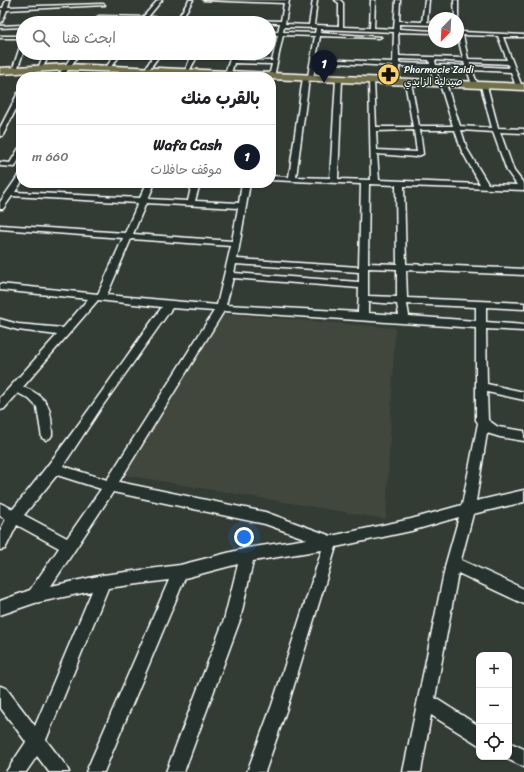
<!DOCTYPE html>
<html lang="ar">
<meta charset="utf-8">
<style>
:root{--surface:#fff;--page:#f2f2f2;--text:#202124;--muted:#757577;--line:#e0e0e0;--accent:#111827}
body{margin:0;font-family:Sriracha,"Playpen Sans Arabic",sans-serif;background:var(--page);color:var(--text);direction:rtl}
.controls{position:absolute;right:12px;bottom:12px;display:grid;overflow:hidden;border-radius:8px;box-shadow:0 1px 3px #0004}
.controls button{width:36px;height:36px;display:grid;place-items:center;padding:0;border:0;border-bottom:1px solid var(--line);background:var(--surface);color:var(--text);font:20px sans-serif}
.compass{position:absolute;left:428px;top:12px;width:36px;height:36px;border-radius:50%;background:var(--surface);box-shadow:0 1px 3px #0004;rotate:204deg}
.you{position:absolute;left:244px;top:537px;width:14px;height:14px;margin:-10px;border:3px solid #fff;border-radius:50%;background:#1a73e8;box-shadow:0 0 0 6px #1a73e833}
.badge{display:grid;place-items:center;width:26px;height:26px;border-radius:50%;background:var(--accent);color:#fff;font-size:13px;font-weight:700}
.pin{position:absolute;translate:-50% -33px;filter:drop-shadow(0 1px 2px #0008)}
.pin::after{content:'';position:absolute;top:21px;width:14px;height:12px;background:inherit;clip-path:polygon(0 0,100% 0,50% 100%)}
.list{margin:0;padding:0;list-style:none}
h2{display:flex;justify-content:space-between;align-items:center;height:52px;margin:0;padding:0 16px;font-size:17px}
h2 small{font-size:13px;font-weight:400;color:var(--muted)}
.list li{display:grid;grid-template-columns:26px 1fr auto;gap:12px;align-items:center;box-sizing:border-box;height:64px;padding:0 16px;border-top:1px solid var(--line)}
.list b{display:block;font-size:15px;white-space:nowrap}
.list p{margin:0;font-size:13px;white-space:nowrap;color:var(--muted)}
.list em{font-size:13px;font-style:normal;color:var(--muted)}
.icon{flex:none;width:22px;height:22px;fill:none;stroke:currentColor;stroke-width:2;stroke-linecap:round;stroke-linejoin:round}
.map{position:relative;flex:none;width:524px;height:772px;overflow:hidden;direction:ltr}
.search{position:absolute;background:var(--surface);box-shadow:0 1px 3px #0004;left:16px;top:16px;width:260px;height:44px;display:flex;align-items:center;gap:10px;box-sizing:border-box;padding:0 14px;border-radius:22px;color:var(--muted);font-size:15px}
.panel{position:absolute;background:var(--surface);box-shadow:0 1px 3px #0004;left:16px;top:72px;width:260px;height:116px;border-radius:16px;direction:rtl}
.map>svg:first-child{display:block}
.built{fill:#43473c}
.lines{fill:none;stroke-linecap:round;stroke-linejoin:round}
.minor-casing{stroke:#fff;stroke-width:3}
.primary-casing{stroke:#fff;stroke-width:3}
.minor{fill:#26332d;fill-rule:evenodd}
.primary{fill:#71704a;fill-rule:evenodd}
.labels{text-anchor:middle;stroke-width:3;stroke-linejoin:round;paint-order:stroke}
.far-poi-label{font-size:10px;fill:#fff;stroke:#26332d;text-anchor:start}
</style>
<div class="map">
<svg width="524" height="772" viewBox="0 0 524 772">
<rect width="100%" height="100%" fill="#333c34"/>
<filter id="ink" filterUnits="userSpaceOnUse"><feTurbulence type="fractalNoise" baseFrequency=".025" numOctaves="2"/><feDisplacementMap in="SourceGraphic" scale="8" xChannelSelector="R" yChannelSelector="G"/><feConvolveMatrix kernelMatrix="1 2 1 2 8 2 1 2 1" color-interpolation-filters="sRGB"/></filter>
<g filter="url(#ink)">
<path class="built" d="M224 314 395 328 386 519 125 475Z"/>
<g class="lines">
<defs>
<g id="minor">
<path d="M6 0H10L8 7 103 4 105 5 7 10 2 22 0 23 2 10H0V8H3Z"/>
<path d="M158 0H162L148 17 178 18 189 0H193L182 18 281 21 284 3 203 0H289L285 24 309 25 313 0H317L314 25 339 26V3L335 0H340L343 3V27L370 28 371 0H375L374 28 394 29 396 0H400L399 21 422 22 425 0H429L427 22 434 23V25L399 24V29L434 31V33L398 32 399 56 463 58 458 37V25L460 26 462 32 524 35V37H503L522 87 519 89 516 87 511 72 472 70 478 85 475 87 472 85 467 69 436 68 439 83 436 85 433 83 431 68 399 66V81L396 83 393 81V66L316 62 313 78 309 79 296 177 330 178 336 79 339 77 342 79 338 179 371 180 369 79 374 80 376 127H413L405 82 408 80 411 82 419 126H453L440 84 443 82 446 84 460 126 492 128 481 86 484 84 487 86 498 128 524 129V133L500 132 514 171 524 184V190L404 186 406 264 524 269V275L406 270 407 298 524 303V309L486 307V322L524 325V331L486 329 487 384 524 392V400L487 392 488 420 498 427 524 431V441L500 437 487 433 476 501 524 490V502L473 514 461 560 524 589V604L458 573 435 698 479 726V745L431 715 421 772H403L446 563 459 517 411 531 336 547 288 705 265 772H247L272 705 322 550 253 561 240 620 184 772H166L224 620 238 564 185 578 104 772H86L169 580 108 588 46 740 66 766 69 772H49L37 756 26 772H6L26 742 0 707V686L6 688 35 726 92 591 35 603 0 615V601L30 590 59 548 17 525 5 549 0 550V531L6 519 0 516V503L13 509C66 445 113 375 162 307L98 300 23 387C49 397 52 409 52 435L50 438 46 440 42 438 37 407 29 399 18 393 4 409 0 410V398L57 335 18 330 0 325V319L18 324 63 328 88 299 0 290V284L98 294 123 238 0 229V225L125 233 138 203 12 196 3 209H0V202L18 176H21V183L15 192 140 198 147 183H155L148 199 188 201 192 183H200L195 201 239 203 242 183H250L237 259 359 267 361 184 271 180V176L289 177 303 77 308 76 315 36 283 35 274 77 269 76 272 64 234 63 230 77H224L232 53H238L235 60 272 61 278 35 269 34V32H278L280 23 181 21 179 23H175L176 20H146L142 22 140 21 141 20 97 17 99 16 143 17ZM284 27 316 28 315 33 283 32ZM321 29 394 32 393 62 316 59 320 36 379 38 381 37 320 33ZM463 35 498 36 507 60 468 59ZM399 59 429 60 430 64 399 63ZM435 60 464 62 465 66 436 65ZM469 62 508 64 509 68 471 66ZM414 130 417 152 377 150 376 131ZM420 130H455L461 149 480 184 379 180 377 154 415 157 423 154ZM461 130 493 132 507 171 517 185 488 184 467 149ZM369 184 396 185 397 264 368 263ZM146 203 238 208 232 241 133 234ZM131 239 231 246 217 305 107 295ZM236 264 359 272V282L234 273ZM368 268 397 269V297L368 296ZM233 278 359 288 358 312 226 305ZM368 302 397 304 399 315 368 313ZM407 304 476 307V321L409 316ZM172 308 214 311 107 480 63 466 101 408ZM224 311 476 328V420L478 423 462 505 411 519 331 536 265 512 119 482ZM57 475 101 489 67 538 24 515ZM113 492 265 524 307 539 247 548 180 565 103 575 51 586Z"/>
<path d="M454 0H458V19L455 18Z"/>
<path d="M23 25V27L0 28V26Z"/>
<rect x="0" y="36" width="23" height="2"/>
<path d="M23 45V53L17 70 12 71 20 47Z"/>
<path d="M44 53H50L42 69H38Z"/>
<path d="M74 53H80L63 77H57Z"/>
<path d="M116 53H122L109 69H105Z"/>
<path d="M155 53H161L148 71H144Z"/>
<path d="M193 53H199L188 73H184Z"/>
<path d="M34 66 37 68 32 77H26Z"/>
<path d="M138 68 141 70 137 77H131Z"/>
<path d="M170 69 173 71 170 77H164Z"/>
<path d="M21 91V99L3 135 0 137V128L18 93Z"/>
<path d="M21 147V155L15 167 0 166V162L10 163 19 148Z"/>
<path d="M509 742 524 749V767L503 757H509Z"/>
</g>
<path id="primary" d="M67 64 524 84V90L271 79V77L67 70 0 74V68Z"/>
</defs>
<use href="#minor" class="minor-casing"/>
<use href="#primary" class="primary-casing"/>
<use href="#minor" class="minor"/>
<use href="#primary" class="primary"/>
</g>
</g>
<defs>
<symbol id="pharmacy-disc" viewBox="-11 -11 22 22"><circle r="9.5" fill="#ffd166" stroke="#26332d"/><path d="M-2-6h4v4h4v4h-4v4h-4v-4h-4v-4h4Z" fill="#111"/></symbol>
</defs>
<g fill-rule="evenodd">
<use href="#pharmacy-disc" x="376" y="62" width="25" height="25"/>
</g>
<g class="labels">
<g class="far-poi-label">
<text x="404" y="73">Pharmacie Zaidi<tspan x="404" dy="12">صيدلية الزايدي</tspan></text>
</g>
</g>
</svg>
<div class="controls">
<button>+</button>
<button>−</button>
<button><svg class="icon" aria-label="locate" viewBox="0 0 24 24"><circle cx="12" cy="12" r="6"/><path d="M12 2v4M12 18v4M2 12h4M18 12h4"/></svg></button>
</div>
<svg class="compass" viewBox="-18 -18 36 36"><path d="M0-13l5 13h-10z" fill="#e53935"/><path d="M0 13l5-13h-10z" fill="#757577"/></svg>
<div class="you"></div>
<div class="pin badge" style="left:324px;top:83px">1</div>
<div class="search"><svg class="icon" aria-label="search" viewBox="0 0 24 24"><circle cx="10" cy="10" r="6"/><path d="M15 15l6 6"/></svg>ابحث هنا</div>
<section class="panel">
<h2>بالقرب منك<small></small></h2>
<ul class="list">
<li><span class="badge">1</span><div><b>Wafa Cash</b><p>موقف حافلات</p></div><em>660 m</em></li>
</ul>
</section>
</div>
